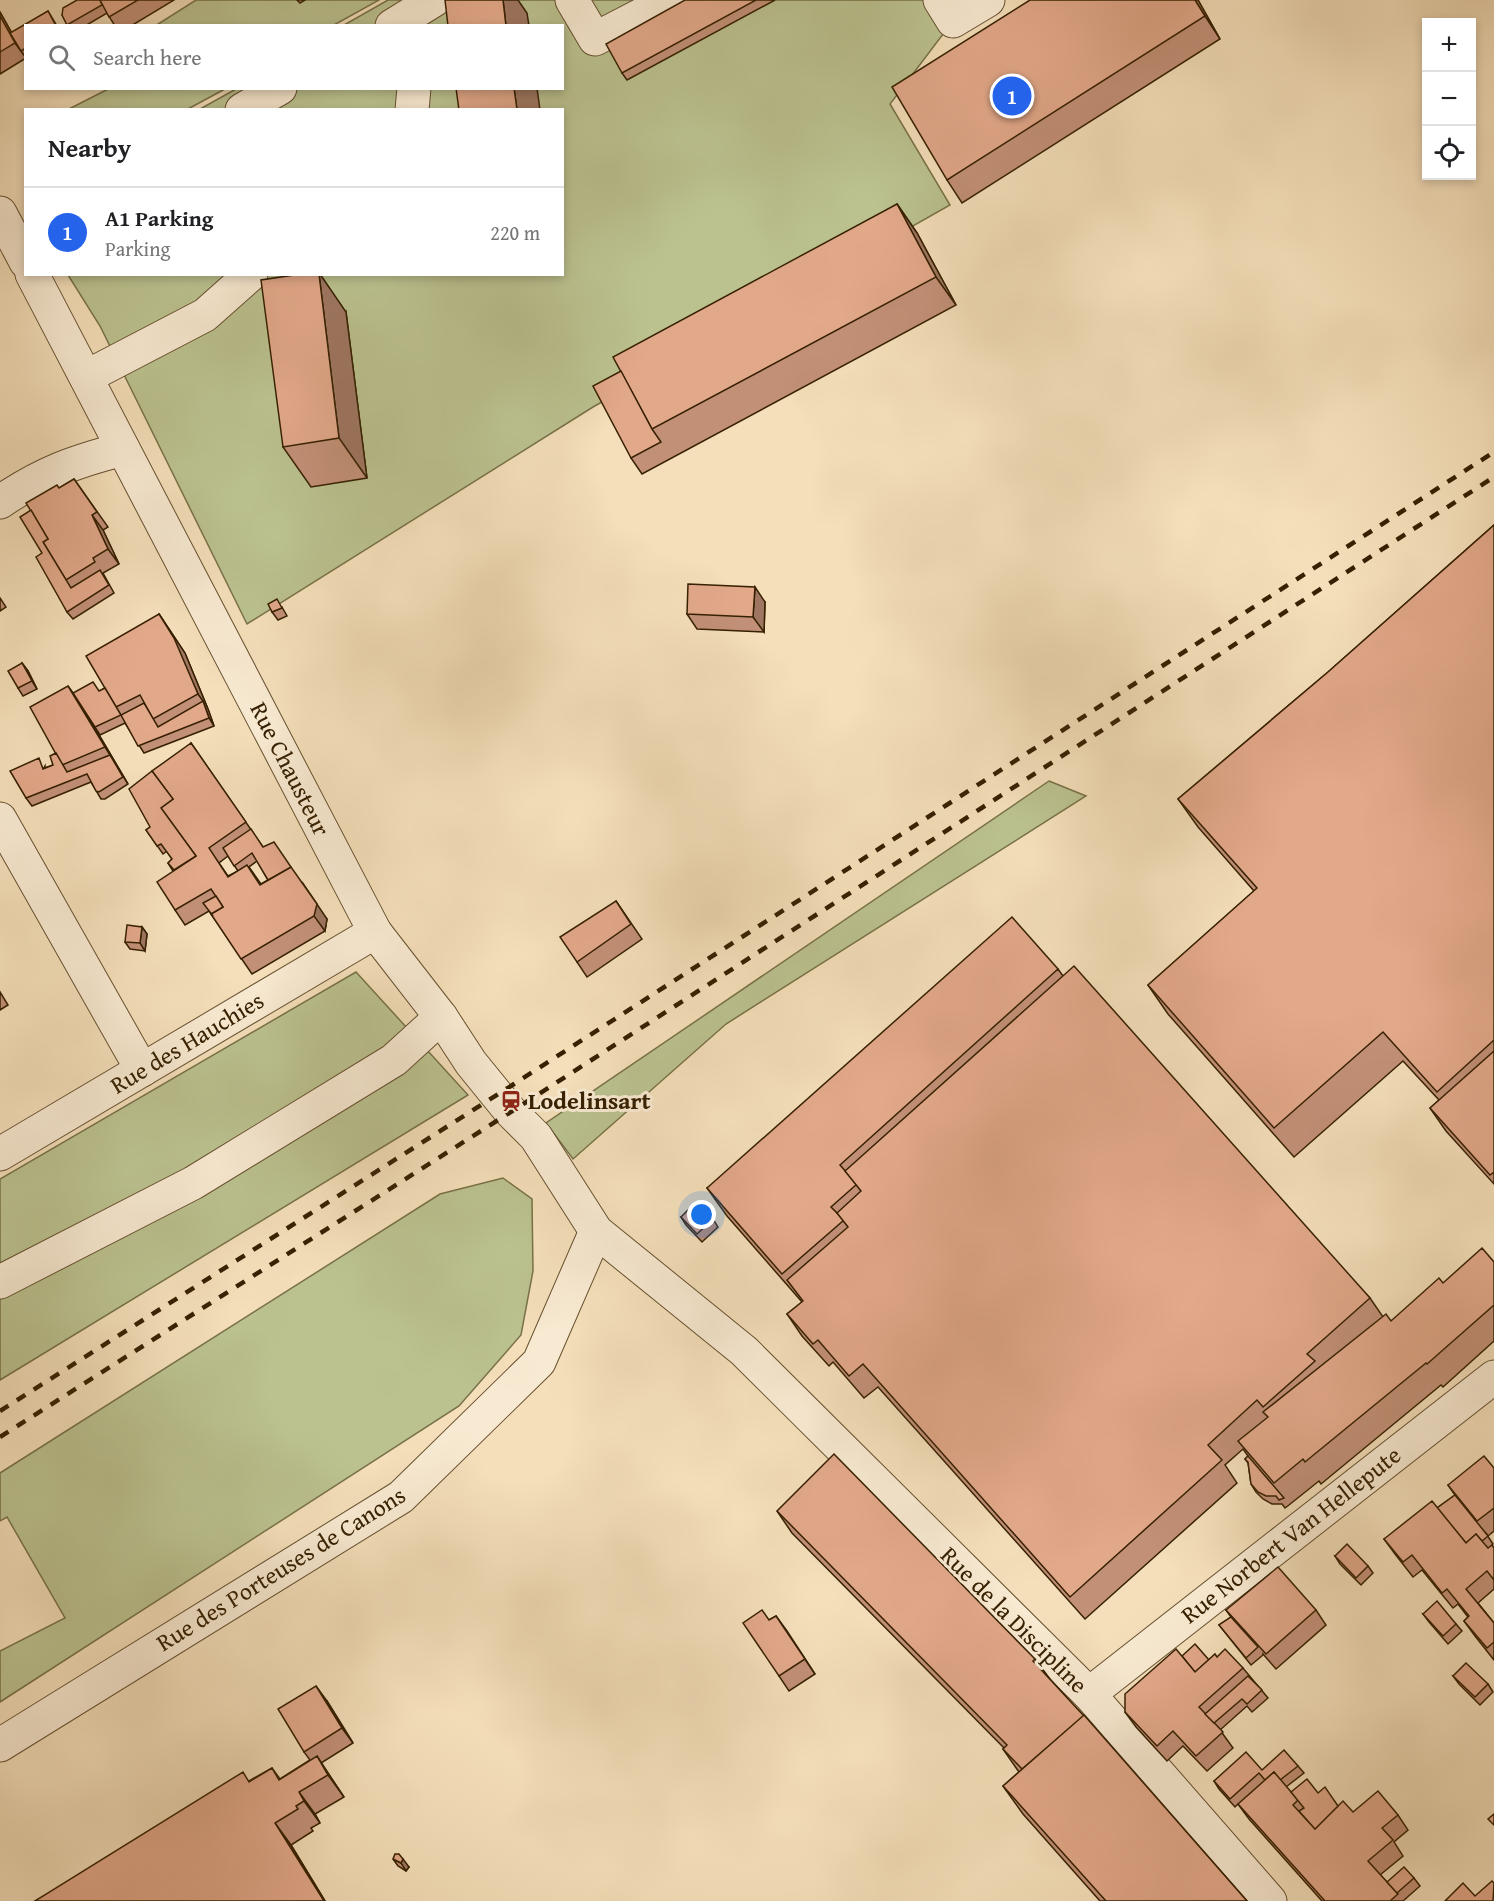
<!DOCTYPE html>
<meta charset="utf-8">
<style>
:root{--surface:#fff;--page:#f2f2f2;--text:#202124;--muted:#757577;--line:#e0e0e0;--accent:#2563eb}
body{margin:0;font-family:"Gentium Book Plus",serif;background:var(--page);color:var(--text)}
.controls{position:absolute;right:18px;top:18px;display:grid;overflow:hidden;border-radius:0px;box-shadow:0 3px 9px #0003}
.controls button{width:54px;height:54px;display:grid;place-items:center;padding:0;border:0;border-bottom:2px solid var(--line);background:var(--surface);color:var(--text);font:30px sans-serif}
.you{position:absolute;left:702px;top:1215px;width:21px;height:21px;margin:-15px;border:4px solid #fff;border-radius:50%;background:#1a73e8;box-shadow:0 0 0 9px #1a73e833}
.badge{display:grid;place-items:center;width:39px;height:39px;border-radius:50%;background:var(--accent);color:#fff;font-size:20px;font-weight:700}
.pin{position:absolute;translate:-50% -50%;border:3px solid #fff;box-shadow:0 2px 6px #0006}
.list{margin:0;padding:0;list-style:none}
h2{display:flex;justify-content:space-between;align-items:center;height:78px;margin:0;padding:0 24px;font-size:26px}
h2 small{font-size:20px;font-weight:400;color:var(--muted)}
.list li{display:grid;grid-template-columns:39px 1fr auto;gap:18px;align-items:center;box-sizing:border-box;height:90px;padding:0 24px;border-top:2px solid var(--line)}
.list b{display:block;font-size:22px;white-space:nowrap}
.list p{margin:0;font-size:20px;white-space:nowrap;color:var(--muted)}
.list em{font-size:20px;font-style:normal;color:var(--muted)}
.icon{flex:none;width:33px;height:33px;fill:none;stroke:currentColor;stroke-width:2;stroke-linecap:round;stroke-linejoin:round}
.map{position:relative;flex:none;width:1494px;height:1901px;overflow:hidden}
.search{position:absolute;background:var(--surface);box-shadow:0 3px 9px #0003;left:24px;top:24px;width:540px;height:66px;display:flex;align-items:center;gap:15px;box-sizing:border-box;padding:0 21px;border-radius:0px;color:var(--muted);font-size:22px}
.panel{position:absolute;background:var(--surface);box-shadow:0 3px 9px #0003;left:24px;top:108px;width:540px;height:168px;border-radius:0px}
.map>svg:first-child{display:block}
.green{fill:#bbc290;stroke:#787148;stroke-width:1.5}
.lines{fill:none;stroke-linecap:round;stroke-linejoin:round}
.minor-casing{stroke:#66502f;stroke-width:35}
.minor{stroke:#f8ead2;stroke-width:33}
.rail{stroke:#362001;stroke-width:4.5;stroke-dasharray:10 10;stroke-linecap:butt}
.wall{fill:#c29077;stroke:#362001;stroke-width:1.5;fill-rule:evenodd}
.shaded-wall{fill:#9e7661;stroke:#362001;stroke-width:1.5}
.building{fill:#e2a88a;stroke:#362001;stroke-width:1.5}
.labels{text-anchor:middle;stroke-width:6;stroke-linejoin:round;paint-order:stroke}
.street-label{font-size:24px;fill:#362001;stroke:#f8ead2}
.poi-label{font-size:24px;font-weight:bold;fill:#362001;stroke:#f8ead2;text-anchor:start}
</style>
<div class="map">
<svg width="1494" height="1901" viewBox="0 0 1494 1901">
<rect width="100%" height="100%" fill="#f4dfba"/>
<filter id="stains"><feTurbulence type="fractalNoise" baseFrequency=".00333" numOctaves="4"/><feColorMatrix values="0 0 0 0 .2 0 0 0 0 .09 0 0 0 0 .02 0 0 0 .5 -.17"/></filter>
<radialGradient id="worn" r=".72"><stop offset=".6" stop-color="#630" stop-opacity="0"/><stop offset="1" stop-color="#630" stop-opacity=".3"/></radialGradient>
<g class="green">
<path d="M196 0H379L334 25 155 26Z"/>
<path d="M388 0H940L953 21 890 104 950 205 593 407 247 624 100 326 68 275 562 274V110L200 109 236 89 562 88V26L344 25Z"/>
<path d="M110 88H225V89L188 109H69Z"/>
<path d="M1049 781 1086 796 726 1024 573 1159 546 1123Z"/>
<path d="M356 972 468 1095 0 1380V1179Z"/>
<path d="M503 1178 532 1199 533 1271 521 1335 459 1406 0 1702V1651L65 1618 7 1517 0 1521V1473L440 1194Z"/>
</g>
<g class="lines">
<defs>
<g id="minor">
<path d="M572 0 595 39 670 0"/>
<path d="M940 0 953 21 988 0"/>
<path d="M392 26 434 0"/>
<path d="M242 110 280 88"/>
<path d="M412 110 414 88"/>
<path d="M0 213 26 262"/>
<path d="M32 274 375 932 441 1017 471 1063 510 1111 536 1137 596 1231 744 1351 1089 1694 1270 1901"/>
<path d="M86 377 205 315 251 274"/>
<path d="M0 502C43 473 73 462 123 449"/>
<path d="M0 819 142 1070"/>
<path d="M0 1154 375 932"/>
<path d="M0 1282 193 1183 394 1060 441 1017"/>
<path d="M1089 1694 1494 1377"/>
<path d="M0 1745 401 1497 539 1362 596 1231"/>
</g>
</defs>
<use href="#minor" class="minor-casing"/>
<use href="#minor" class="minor"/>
<g class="rail">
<path d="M0 1411 514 1084 1494 452"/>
<path d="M0 1437 528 1101 1494 477"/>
</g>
</g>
<g class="wall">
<path d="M77 0H174L131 26H115L107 13 85 26H68L62 15Z"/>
<path d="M297 0H305L300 3Z"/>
<path d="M685 0H775L627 80 622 73Z"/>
<path d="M1198 0 1220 39 962 203 947 180Z"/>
<path d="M48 11 57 26H26V58L0 74V12L12 33Z"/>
<path d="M897 204 917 233 956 305 642 474 631 458 621 371Z"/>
<path d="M346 312 367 478 311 487 283 447Z"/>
<path d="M74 479 108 527 103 530 119 564 103 573 114 593 73 619 67 612 42 553 31 510 59 488Z"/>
<path d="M1494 525V1184L1446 1131 1430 1108 1439 1100 1403 1061 1294 1157 1168 1014 1148 985 1254 891 1198 827 1178 799 1328 672Z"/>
<path d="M0 598 6 607 0 611Z"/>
<path d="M765 602 764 632 697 629 687 614Z"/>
<path d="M282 607 287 616 278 620 272 612Z"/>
<path d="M159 614 185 653 208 709 214 726 144 753 125 723 100 735 89 718 128 784 105 799H101L91 782 32 806 26 798 45 766V768L53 765 56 753 73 693 100 691 105 688Z"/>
<path d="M22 663 28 671 37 689 23 696 18 688Z"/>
<path d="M191 743 263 847 327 919 325 931 252 974 209 911 185 925 175 910 173 871 168 863 172 859 167 851 163 854 146 830 150 827ZM228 856 238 871 228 876 219 863ZM257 861 268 880 261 884 249 867Z"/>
<path d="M616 901 642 939 587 977 577 962Z"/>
<path d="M142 927 147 934 145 951 130 949 125 942Z"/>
<path d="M1058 969 1063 976 1370 1298 1383 1317 1391 1321 1443 1283 1494 1262V1341L1443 1387 1441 1385 1321 1484 1319 1481 1289 1505 1285 1508 1282 1504H1272L1263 1499 1256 1492 1251 1484 1248 1463 1245 1459 1248 1456 1243 1449 1225 1465 1237 1483 1085 1619 878 1387 864 1398 833 1362 829 1366 802 1336 787 1314 802 1302 727 1216 707 1188Z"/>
<path d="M0 992 8 1005 0 1010Z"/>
<path d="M681 1217 713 1219 718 1227 702 1242 686 1225Z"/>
<path d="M1494 1468V1531L1488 1536 1485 1532 1493 1544 1492 1545 1494 1548V1589L1478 1603 1494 1623V1660L1475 1636 1464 1621 1468 1617 1458 1604 1453 1608 1422 1570 1413 1577 1395 1554 1384 1539 1437 1508 1455 1495 1448 1485Z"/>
<path d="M777 1511 1035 1659 1050 1679 1247 1901H1100L1023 1814 1003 1786 1019 1772 1003 1749 1004 1748 792 1533Z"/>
<path d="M1335 1556 1368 1566 1373 1573 1361 1585 1340 1564Z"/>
<path d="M1226 1610H1316L1326 1625 1276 1669 1263 1654V1655L1251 1665 1219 1625 1231 1617Z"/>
<path d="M1423 1614 1456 1624 1462 1631 1448 1644 1429 1622Z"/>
<path d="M776 1616 815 1674 789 1691 779 1676 769 1620Z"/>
<path d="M1182 1656 1209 1660 1217 1657 1243 1668 1268 1698 1252 1712 1247 1706 1220 1730 1233 1748 1207 1771 1183 1746 1167 1761 1136 1727 1125 1712Z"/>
<path d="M1453 1676 1488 1684 1493 1692 1480 1705 1459 1684Z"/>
<path d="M327 1701 353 1743 321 1763 344 1797 315 1814 320 1823 311 1828 313 1831 291 1845 325 1901H35L272 1768 280 1779 310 1760 304 1752Z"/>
<path d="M1298 1766 1304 1773 1286 1787 1291 1792 1318 1793 1338 1806 1353 1812 1398 1815 1408 1830 1394 1842 1403 1856 1380 1875 1387 1882 1414 1878 1420 1886 1403 1901H1322L1249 1819 1238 1804 1235 1807 1219 1789 1214 1781 1262 1770Z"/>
<path d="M393 1859 409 1867 406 1871 398 1866Z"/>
</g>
<g class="shaded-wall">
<path d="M503 0H518L527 13 529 26H506Z"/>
<path d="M1195 0H1198L1220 39 1205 16Z"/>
<path d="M0 12 21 50V51L26 58 15 43 0 16Z"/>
<path d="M514 88H537L540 110H517Z"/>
<path d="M897 204 917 233 956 305 936 277Z"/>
<path d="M319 274H320L346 312 367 478 339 438Z"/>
<path d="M92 515 103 530 119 564 108 549Z"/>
<path d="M755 587 765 602 764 632 753 617Z"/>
<path d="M159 614 185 653 208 709 214 726 209 718 203 701 198 694Z"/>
<path d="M22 663 28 671 37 689 32 681Z"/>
<path d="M68 686 79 701 128 784 105 747Z"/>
<path d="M302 882 327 919 325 931 314 916Z"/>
<path d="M142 927 147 934 145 951 140 943Z"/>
<path d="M776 1616 787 1631 815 1674 805 1659Z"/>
<path d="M316 1686 327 1701 353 1743 342 1728Z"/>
<path d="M317 1756 332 1779 344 1797 328 1775Z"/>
<path d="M299 1792 315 1814 320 1823 304 1801Z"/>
<path d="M275 1823 291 1845 325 1901H324Z"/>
<path d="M403 1859 409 1867 406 1871 401 1863Z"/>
</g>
<g class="building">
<path d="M77 0H100L102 5 67 25 62 15 63 8Z"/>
<path d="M100 0H138L109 17Z"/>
<path d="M445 0H503L506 26H448Z"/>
<path d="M685 0H756L622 73 606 44Z"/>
<path d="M1030 0H1195L1205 16 947 180 892 87Z"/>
<path d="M48 11 56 26H26V48L21 51 10 33Z"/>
<path d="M0 16 15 43 0 52Z"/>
<path d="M456 88H514L517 110H459Z"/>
<path d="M897 204 936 277 652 429 613 357Z"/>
<path d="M301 274H319L339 438 283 447 261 280Z"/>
<path d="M621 371 652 429 661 442 631 458 593 386Z"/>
<path d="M74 479 97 512 92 515 108 549 93 558 95 562 66 580 43 542 48 539 26 503 57 485 59 488Z"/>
<path d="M31 510 48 539 43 542 71 588 100 570 109 585 67 612 36 557 42 553 20 517Z"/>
<path d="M1494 525V1040L1437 1092 1383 1032 1274 1128 1148 985 1257 888 1178 799 1328 672Z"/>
<path d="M688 584 755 587 753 617 687 614Z"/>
<path d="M277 599 282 608 272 612 268 604Z"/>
<path d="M159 614 174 638 198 694 153 719 140 695 116 707 86 656Z"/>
<path d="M22 663 32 681 18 688 8 671Z"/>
<path d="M93 682 99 691 105 688 121 715 95 727 73 693Z"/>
<path d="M68 686 105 747 62 765 30 707Z"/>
<path d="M203 701 209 718 138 746 121 715 144 703 158 727Z"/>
<path d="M191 743 246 822 209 848 228 877 247 865 260 885 291 867 317 904 314 916 241 959 211 914 223 907 211 889 175 910 157 882 196 856 161 808 173 799 152 771Z"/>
<path d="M56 753 67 772 110 755 123 777 99 792 96 791 87 774 26 798 10 771 39 758 43 769 53 765 50 756Z"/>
<path d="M152 771 173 799 161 808 196 856 174 870 168 863 172 859 161 844 157 846 146 830 150 827 129 789Z"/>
<path d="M251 829 263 847 274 842 291 867 268 880 252 853 234 866 223 848Z"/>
<path d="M216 896 223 907 211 914 213 916 203 903Z"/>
<path d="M616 901 631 924 577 962 560 937Z"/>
<path d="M1012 917 1058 969 840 1165 857 1184 831 1207 844 1220 782 1274 707 1188Z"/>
<path d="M127 925 142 927 140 943 125 942Z"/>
<path d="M1074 966 1370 1298 1307 1354 1315 1361 1263 1407 1257 1400 1208 1445 1222 1460 1070 1597 863 1364 849 1376 818 1340 813 1344 787 1314 803 1301 787 1280 848 1227 837 1213 861 1191 845 1171Z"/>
<path d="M1494 1051V1172L1490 1175 1430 1108Z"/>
<path d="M696 1202 713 1219 697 1234 681 1217Z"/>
<path d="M1482 1248 1494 1262V1305L1427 1364 1426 1363 1305 1462 1303 1459 1274 1483 1238 1441 1268 1417 1263 1412 1386 1314 1391 1321 1439 1278 1443 1283Z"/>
<path d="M834 1454 1035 1659 1033 1661 1084 1716 1022 1769 1003 1749 1007 1745 777 1511Z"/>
<path d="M1248 1456 1284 1498 1279 1500 1276 1496H1266L1258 1492 1251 1484 1248 1462 1245 1459Z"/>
<path d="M1484 1456 1494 1468V1508L1477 1521 1448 1485Z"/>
<path d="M1455 1495 1488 1536 1482 1541 1476 1534 1466 1543 1437 1508Z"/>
<path d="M1432 1501 1466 1543 1476 1534 1488 1548 1492 1545 1494 1548V1580L1487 1571 1466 1589 1494 1623V1642L1487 1648 1464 1621 1469 1616 1447 1589 1442 1593 1412 1555 1403 1562 1384 1539Z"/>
<path d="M1347 1544 1368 1566 1356 1578 1335 1556Z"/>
<path d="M1278 1567 1316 1610 1266 1654 1226 1610Z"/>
<path d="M1437 1601 1456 1624 1443 1636 1423 1614Z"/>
<path d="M762 1610 769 1620 776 1616 805 1659 779 1676 743 1623Z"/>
<path d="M1231 1617 1258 1647 1246 1658 1219 1625Z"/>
<path d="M1195 1644 1209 1660 1195 1672 1182 1656Z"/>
<path d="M1176 1649 1195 1672 1215 1654 1217 1657 1225 1649 1243 1668 1199 1707 1223 1732 1196 1756 1173 1731 1157 1746 1125 1712V1694Z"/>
<path d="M1466 1663 1488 1684 1475 1697 1453 1676Z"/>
<path d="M1248 1676 1262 1690 1247 1704 1242 1699 1214 1723 1205 1714Z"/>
<path d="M316 1686 342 1728 304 1752 278 1709Z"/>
<path d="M1084 1715 1247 1901H1106L1003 1786Z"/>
<path d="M1284 1750 1298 1766 1280 1780 1274 1772 1265 1780 1259 1773 1230 1799 1214 1781 1246 1752 1262 1770Z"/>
<path d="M317 1756 328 1775 299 1792 304 1801 296 1806 298 1809 275 1823 324 1901H35L243 1772 249 1782 272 1768 279 1780Z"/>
<path d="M1274 1772 1298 1800 1293 1805 1315 1829 1343 1801 1353 1812 1378 1791 1398 1815 1382 1828 1393 1840 1368 1861 1398 1894 1390 1901H1325L1238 1804Z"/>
<path d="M1307 1779 1318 1793 1325 1787 1338 1806 1315 1829 1299 1811 1304 1808 1291 1792Z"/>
<path d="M1494 1814V1825L1488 1819Z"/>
<path d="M395 1854H399L403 1859 401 1863 393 1859Z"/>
<path d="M1404 1867 1414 1878 1397 1893 1387 1882Z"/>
<path d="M1492 1881 1494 1883 1493 1901H1445L1463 1883 1475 1896Z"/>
</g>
<defs>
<symbol id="station-bare" viewBox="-9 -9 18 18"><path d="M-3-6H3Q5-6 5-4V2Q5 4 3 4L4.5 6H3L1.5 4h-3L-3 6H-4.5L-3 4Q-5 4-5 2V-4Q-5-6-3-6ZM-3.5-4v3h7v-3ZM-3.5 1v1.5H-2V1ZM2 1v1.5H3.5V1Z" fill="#8f2418" stroke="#f8ead2" stroke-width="2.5" paint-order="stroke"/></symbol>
</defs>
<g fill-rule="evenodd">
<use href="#station-bare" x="496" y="1086" width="30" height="30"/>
</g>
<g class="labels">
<g class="street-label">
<text transform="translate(290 769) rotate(63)" y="8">Rue Chausteur</text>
<text transform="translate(187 1043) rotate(-31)" y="8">Rue des Hauchies</text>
<text transform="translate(1291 1535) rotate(-38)" y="8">Rue Norbert Van Hellepute</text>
<text transform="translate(281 1569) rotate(-32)" y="8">Rue des Porteuses de Canons</text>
<text transform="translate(1014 1620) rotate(45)" y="8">Rue de la Discipline</text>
</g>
<g class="poi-label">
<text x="528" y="1109">Lodelinsart</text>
</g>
</g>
<rect width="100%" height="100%" filter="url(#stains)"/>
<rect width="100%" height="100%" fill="url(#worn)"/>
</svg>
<div class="controls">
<button>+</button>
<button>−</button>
<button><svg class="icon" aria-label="locate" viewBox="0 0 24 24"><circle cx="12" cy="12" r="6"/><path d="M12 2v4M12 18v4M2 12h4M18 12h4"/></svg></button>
</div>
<div class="you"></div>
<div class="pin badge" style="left:1012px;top:96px">1</div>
<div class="search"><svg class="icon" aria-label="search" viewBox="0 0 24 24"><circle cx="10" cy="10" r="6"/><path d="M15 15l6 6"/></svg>Search here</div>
<section class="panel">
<h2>Nearby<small></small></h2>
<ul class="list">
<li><span class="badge">1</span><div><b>A1 Parking</b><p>Parking</p></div><em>220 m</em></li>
</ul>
</section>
</div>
